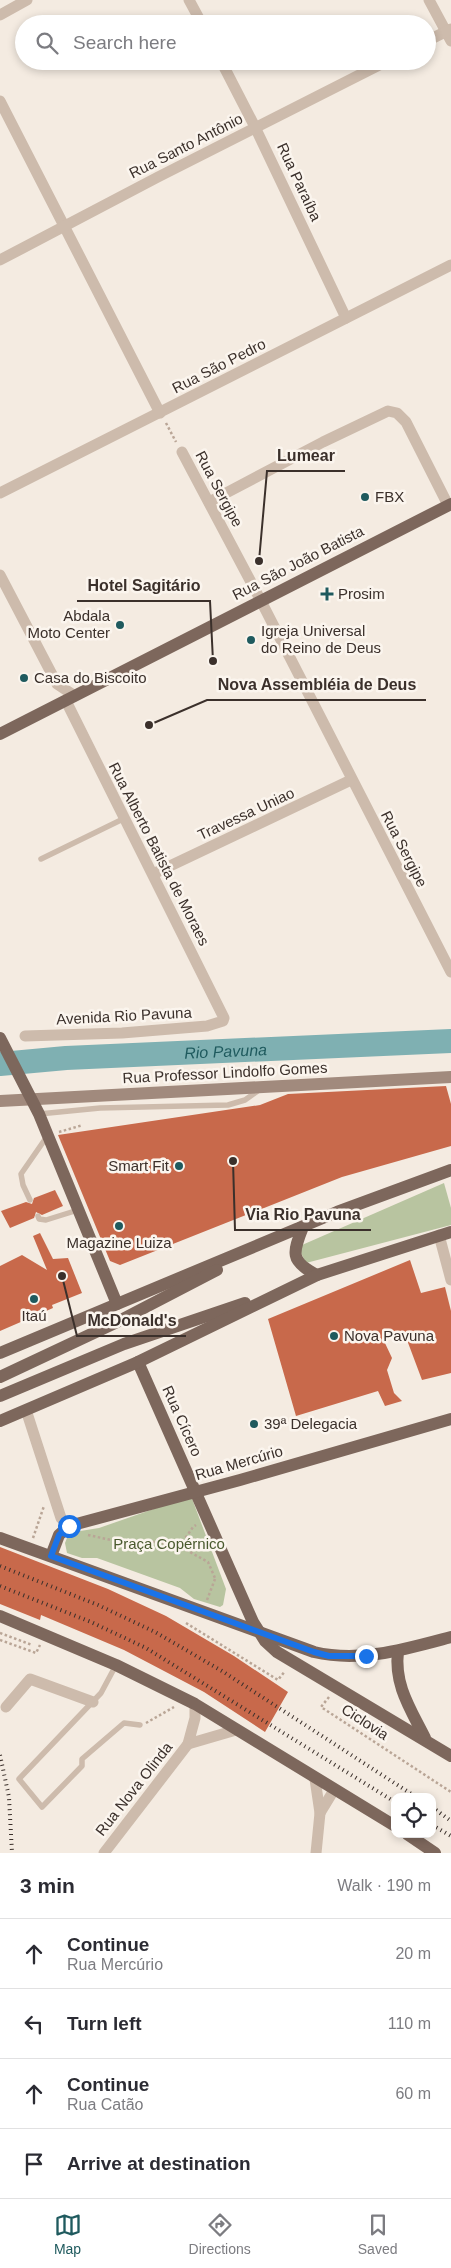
<!DOCTYPE html>
<meta charset="utf-8">
<style>
:root{--surface:#fff;--page:#f2f2f3;--text:#2b2b33;--muted:#7c7c81;--line:#e1e1e2;--accent:#1f5a5e}
body{margin:0;font-family:Helvetica,sans-serif;background:var(--page);color:var(--text)}
.controls{position:absolute;right:15px;bottom:15px;display:grid;overflow:hidden;border-radius:10px;box-shadow:0 2px 8px #0003}
.controls button{width:45px;height:45px;display:grid;place-items:center;padding:0;border:0;border-bottom:1px solid var(--line);background:var(--surface);color:var(--text);font:25px sans-serif}
.stop{position:absolute;width:15px;height:15px;margin:-11px;border:4px solid #1a73e8;border-radius:50%;background:#fff}
.stop.end{background:#1a73e8;border-color:#fff;box-shadow:0 1px 5px #0008}
.list{margin:0;padding:0;list-style:none}
h2{display:flex;justify-content:space-between;align-items:center;height:65px;margin:0;padding:0 20px;font-size:21px}
h2 small{font-size:16px;font-weight:400;color:var(--muted)}
.list li{display:grid;grid-template-columns:32px 1fr auto;gap:15px;align-items:center;box-sizing:border-box;height:70px;padding:0 20px;border-top:1px solid var(--line)}
.list b{display:block;font-size:19px;white-space:nowrap}
.list p{margin:0;font-size:16px;white-space:nowrap;color:var(--muted)}
.list em{font-size:16px;font-style:normal;color:var(--muted)}
.icon{flex:none;width:28px;height:28px;fill:none;stroke:currentColor;stroke-width:2;stroke-linecap:round;stroke-linejoin:round}
.map{position:relative;flex:none;width:451px;height:1853px;overflow:hidden}
.search{position:absolute;background:var(--surface);box-shadow:0 2px 8px #0003;left:15px;right:15px;top:15px;height:55px;display:flex;align-items:center;gap:12px;box-sizing:border-box;padding:0 18px;border-radius:28px;color:var(--muted);font-size:19px}
.sheet{height:345px;background:var(--surface)}
nav{display:flex;justify-content:space-around;align-items:center;box-sizing:border-box;height:70px;border-top:1px solid var(--line);background:var(--surface);font-size:14px;color:var(--muted)}
nav a{display:grid;justify-items:center;gap:2px}
nav .on{color:var(--accent)}
.map>svg:first-child{display:block}
.green{fill:#b8c4a0}
.lines{fill:none;stroke-linecap:round;stroke-linejoin:round}
.river{stroke:#7fb0b2;stroke-width:24}
.building{fill:#c8694b}
.path{stroke:#b9a596;stroke-width:2.5;stroke-dasharray:2.5 2.5;stroke-linecap:butt}
.lane{stroke:#cdbbac;stroke-width:5.5}
.street{stroke:#cdbbac;stroke-width:11}
.secondary{stroke:#a18a7d;stroke-width:12}
.primary{stroke:#7d675c;stroke-width:12}
.rail{stroke:#3b302b;stroke-width:4;stroke-dasharray:1 4;stroke-linecap:butt}
.route{stroke:#1a73e8;stroke-width:6}
.poi-dot{fill:#1f5a5e;stroke:#fbf5ee;stroke-width:2}
.labels{text-anchor:middle;stroke-width:5;stroke-linejoin:round;paint-order:stroke}
.street-label{font-size:15px;fill:#3b302b;stroke:#fbf5ee}
.poi-label{font-size:15px;fill:#3b302b;stroke:#fbf5ee;text-anchor:start}
.park-label{font-size:15px;fill:#4a5a2e;stroke:#fbf5ee}
.water-label{font-size:16px;font-style:italic;fill:#1f5a5e;stroke:#fbf5ee}
.leader{fill:none;stroke:#3b302b;stroke-width:2}
.callout-dot{fill:#3b302b;stroke:#fbf5ee;stroke-width:2}
.callout-label{font-size:16px;text-anchor:middle;font-weight:bold;fill:#3b302b;stroke:#fbf5ee;stroke-width:5;stroke-linejoin:round;paint-order:stroke}
</style>
<div class="map">
<svg width="451" height="1853" viewBox="0 0 451 1853">
<rect width="100%" height="100%" fill="#f4ebe1"/>
<g class="green">
<path d="M444 1183 451 1208V1225L306 1263 299 1249 302 1245Z"/>
<path d="M191 1496 226 1589 223 1605 220 1607 194 1599 180 1588 97 1558H82L67 1553 65 1543 67 1538 74 1532 99 1528Z"/>
</g>
<g class="lines">
<path class="river" id="s1" d="M0 1064 66 1058 451 1041"/>
</g>
<g class="building">
<path d="M446 1086 451 1104V1146L342 1177 120 1265 110 1261 58 1135 260 1105 288 1094Z"/>
<path d="M55 1190 63 1206 42 1215 36 1212 34 1218 10 1228 1 1211 26 1202 32 1204 34 1198Z"/>
<path d="M40 1233 53 1259 68 1258 82 1293 52 1305 53 1308 0 1331V1266L22 1255 47 1270 33 1236Z"/>
<path d="M410 1260 421 1293 445 1287 451 1311V1373L422 1380 404 1332 384 1341 392 1358 387 1370 394 1393 402 1401 385 1406 378 1391 296 1416 268 1319Z"/>
<path d="M0 1547 108 1589 166 1616 234 1656 288 1692 265 1732 204 1692 124 1650 41 1615 40 1620 0 1604Z"/>
</g>
<g class="lines">
<g class="path">
<path d="M166 423 176 442"/>
<path d="M59 1132 83 1125"/>
<path d="M88 1535 125 1543 156 1542 179 1546 208 1562 215 1578"/>
<path d="M33 1538 44 1506"/>
<path d="M180 1546 193 1527 196 1525"/>
<path d="M207 1600 215 1579"/>
<path d="M186 1623 278 1680 285 1671"/>
<path d="M0 1633 32 1645"/>
<path d="M0 1640 36 1653 40 1645"/>
<path d="M329 1697 321 1707 451 1792"/>
<path d="M146 1723 174 1707"/>
</g>
<g class="lane">
<path d="M41 859 123 819"/>
<path d="M39 1114 100 1108 228 1105 245 1100 259 1090"/>
<path d="M30 1200 23 1185 21 1174 48 1135"/>
<path d="M38 1216 39 1219 46 1220 78 1210"/>
<path d="M116 1665 101 1693 19 1779 42 1807 82 1766V1759L124 1723 140 1725"/>
</g>
<g class="street">
<path d="M189 0 202 24"/>
<path d="M429 0 451 41"/>
<path d="M0 15 27 0"/>
<path d="M427 41 451 29"/>
<path d="M221 61 255 127 346 318"/>
<path d="M0 101 160 413"/>
<path d="M0 260 158 177 387 61"/>
<path d="M182 452 261 601 451 972"/>
<path d="M0 493 451 265"/>
<path d="M209 502 323 442 388 411 397 413 406 422 448 505"/>
<path d="M0 575 57 684 75 696"/>
<path d="M153 874 351 780"/>
<path d="M25 1036 122 1033 207 1026 223 1021 224 1018 66 701"/>
<path d="M439 1235 451 1280"/>
<path d="M26 1410 61 1518"/>
<path d="M195 1704V1718L188 1744 236 1730"/>
<path d="M6 1707 30 1679 93 1702"/>
<path d="M315 1779 320 1813 316 1853"/>
<path d="M320 1813 334 1790"/>
<path d="M104 1853 188 1744"/>
</g>
<path class="secondary" d="M0 1101 451 1077"/>
<g class="primary">
<path d="M0 734 451 504"/>
<path d="M0 1038 39 1114 117 1304"/>
<path d="M303 1227C293 1252 289 1261 317 1275"/>
<path d="M0 1353 337 1212 451 1170"/>
<path d="M138 1362 253 1622 265 1641 277 1652 451 1756"/>
<path d="M0 1377 117 1322 217 1270"/>
<path d="M0 1396 124 1344 245 1303"/>
<path d="M0 1421 138 1362 317 1275 451 1232"/>
<path d="M0 1538 314 1652C360 1663 406 1649 451 1637"/>
<path d="M51 1556 59 1535 69 1526 240 1480 451 1419"/>
<path d="M0 1616 116 1665 195 1704 395 1826"/>
<path d="M398 1651C394 1685 410 1708 425 1738"/>
<path d="M407 1834 435 1853"/>
</g>
<g class="rail">
<path d="M0 1566 98 1605 155 1632 222 1671 416 1797"/>
<path d="M0 1586 91 1622 146 1648 395 1802"/>
<path d="M0 1755 9 1797 12 1853"/>
<path d="M432 1807 451 1821"/>
<path d="M432 1825 451 1836"/>
</g>
</g>
<g class="lines">
<path class="route" d="M69 1526 59 1535 51 1556 314 1652 329 1656H366"/>
</g>
<g class="poi-dot">
<circle cx="365" cy="497" r="5"/>
<path d="M324.5 586.5h5v5h5v5h-5v5h-5v-5h-5v-5h5z"/>
<circle cx="120" cy="625" r="5"/>
<circle cx="251" cy="640" r="5"/>
<circle cx="24" cy="678" r="5"/>
<circle cx="179" cy="1166" r="5"/>
<circle cx="119" cy="1226" r="5"/>
<circle cx="34" cy="1299" r="5"/>
<circle cx="334" cy="1336" r="5"/>
<circle cx="254" cy="1424" r="5"/>
</g>
<g class="labels">
<g class="street-label">
<text transform="translate(186 146) rotate(-27)" y="5">Rua Santo Antônio</text>
<text transform="translate(299 182) rotate(65)" y="5">Rua Paraíba</text>
<text transform="translate(219 366) rotate(-27)" y="5">Rua São Pedro</text>
<text transform="translate(219 489) rotate(62)" y="5">Rua Sergipe</text>
<text transform="translate(298 563) rotate(-27)" y="5">Rua São João Batista</text>
<text transform="translate(246 814) rotate(-25)" y="5">Travessa Uniao</text>
<text transform="translate(404 849) rotate(63)" y="5">Rua Sergipe</text>
<text transform="translate(159 854) rotate(63)" y="5">Rua Alberto Batista de Moraes</text>
<text transform="translate(124 1016) rotate(-3)" y="5">Avenida Rio Pavuna</text>
<text transform="translate(225 1073) rotate(-3)" y="5">Rua Professor Lindolfo Gomes</text>
<text transform="translate(182 1421) rotate(66)" y="5">Rua Cícero</text>
<text transform="translate(239 1463) rotate(-16)" y="5">Rua Mercúrio</text>
<text transform="translate(365 1722) rotate(33)" y="5">Ciclovia</text>
<text transform="translate(134 1789) rotate(-52)" y="5">Rua Nova Olinda</text>
</g>
<g class="poi-label">
<text x="375" y="502">FBX</text>
<text x="338" y="599">Prosim</text>
<text x="110" y="621" text-anchor="end">Abdala<tspan x="110" dy="17">Moto Center</tspan></text>
<text x="261" y="636">Igreja Universal<tspan x="261" dy="17">do Reino de Deus</tspan></text>
<text x="34" y="683">Casa do Biscoito</text>
<text x="169" y="1171" text-anchor="end">Smart Fit</text>
<text x="119" y="1248" text-anchor="middle">Magazine Luiza</text>
<text x="34" y="1321" text-anchor="middle">Itaú</text>
<text x="344" y="1341">Nova Pavuna</text>
<text x="264" y="1429">39ª Delegacia</text>
</g>
<g class="park-label">
<text x="169" y="1549">Praça Copérnico</text>
</g>
<g class="water-label">
<text dy="6" stroke="none"><textPath href="#s1" startOffset="226">Rio Pavuna</textPath></text>
</g>
</g>
<path class="leader" d="M259 561L267 471H345M213 661L210 601H77M149 725L207 700H426M233 1161L235 1230H371M62 1276L77 1336H186"/>
<g class="callout-dot">
<circle cx="259" cy="561" r="5"/>
<circle cx="213" cy="661" r="5"/>
<circle cx="149" cy="725" r="5"/>
<circle cx="233" cy="1161" r="5"/>
<circle cx="62" cy="1276" r="5"/>
</g>
<g class="callout-label">
<text x="306" y="461">Lumear</text>
<text x="144" y="591">Hotel Sagitário</text>
<text x="317" y="690">Nova Assembléia de Deus</text>
<text x="303" y="1220">Via Rio Pavuna</text>
<text x="132" y="1326">McDonald's</text>
</g>
</svg>
<div class="controls">
<button><svg class="icon" aria-label="locate" viewBox="0 0 24 24"><circle cx="12" cy="12" r="6"/><path d="M12 2v4M12 18v4M2 12h4M18 12h4"/></svg></button>
</div>
<div class="stop" style="left:69px;top:1526px"></div>
<div class="stop end" style="left:366px;top:1656px"></div>
<div class="search"><svg class="icon" aria-label="search" viewBox="0 0 24 24"><circle cx="10" cy="10" r="6"/><path d="M15 15l6 6"/></svg>Search here</div>
</div>
<section class="sheet">
<h2>3 min<small>Walk · 190 m</small></h2>
<ul class="list">
<li><svg class="icon" aria-label="ahead" viewBox="0 0 24 24"><path d="M12 20V5M6 11l6-6 6 6"/></svg><div><b>Continue</b><p>Rua Mercúrio</p></div><em>20 m</em></li>
<li><svg class="icon" aria-label="left" viewBox="0 0 24 24"><path d="M17 20v-9H6M10 6l-5 5 5 5"/></svg><div><b>Turn left</b></div><em>110 m</em></li>
<li><svg class="icon" aria-label="ahead" viewBox="0 0 24 24"><path d="M12 20V5M6 11l6-6 6 6"/></svg><div><b>Continue</b><p>Rua Catão</p></div><em>60 m</em></li>
<li><svg class="icon" aria-label="arrive" viewBox="0 0 24 24"><path d="M6 21V4h12l-3 4 3 4H6"/></svg><div><b>Arrive at destination</b></div></li>
</ul>
</section>
<nav>
<a class="on"><svg class="icon" aria-label="map" viewBox="0 0 24 24"><path d="M3 6l6-2 6 2 6-2v14l-6 2-6-2-6 2zM9 4v14M15 6v14"/></svg>Map</a>
<a><svg class="icon" aria-label="directions" viewBox="0 0 24 24"><path d="M12 3l9 9-9 9-9-9zM9 14v-3h6M13 9l2 2-2 2"/></svg>Directions</a>
<a><svg class="icon" aria-label="saved" viewBox="0 0 24 24"><path d="M7 4h10v16l-5-4-5 4z"/></svg>Saved</a>
</nav>
